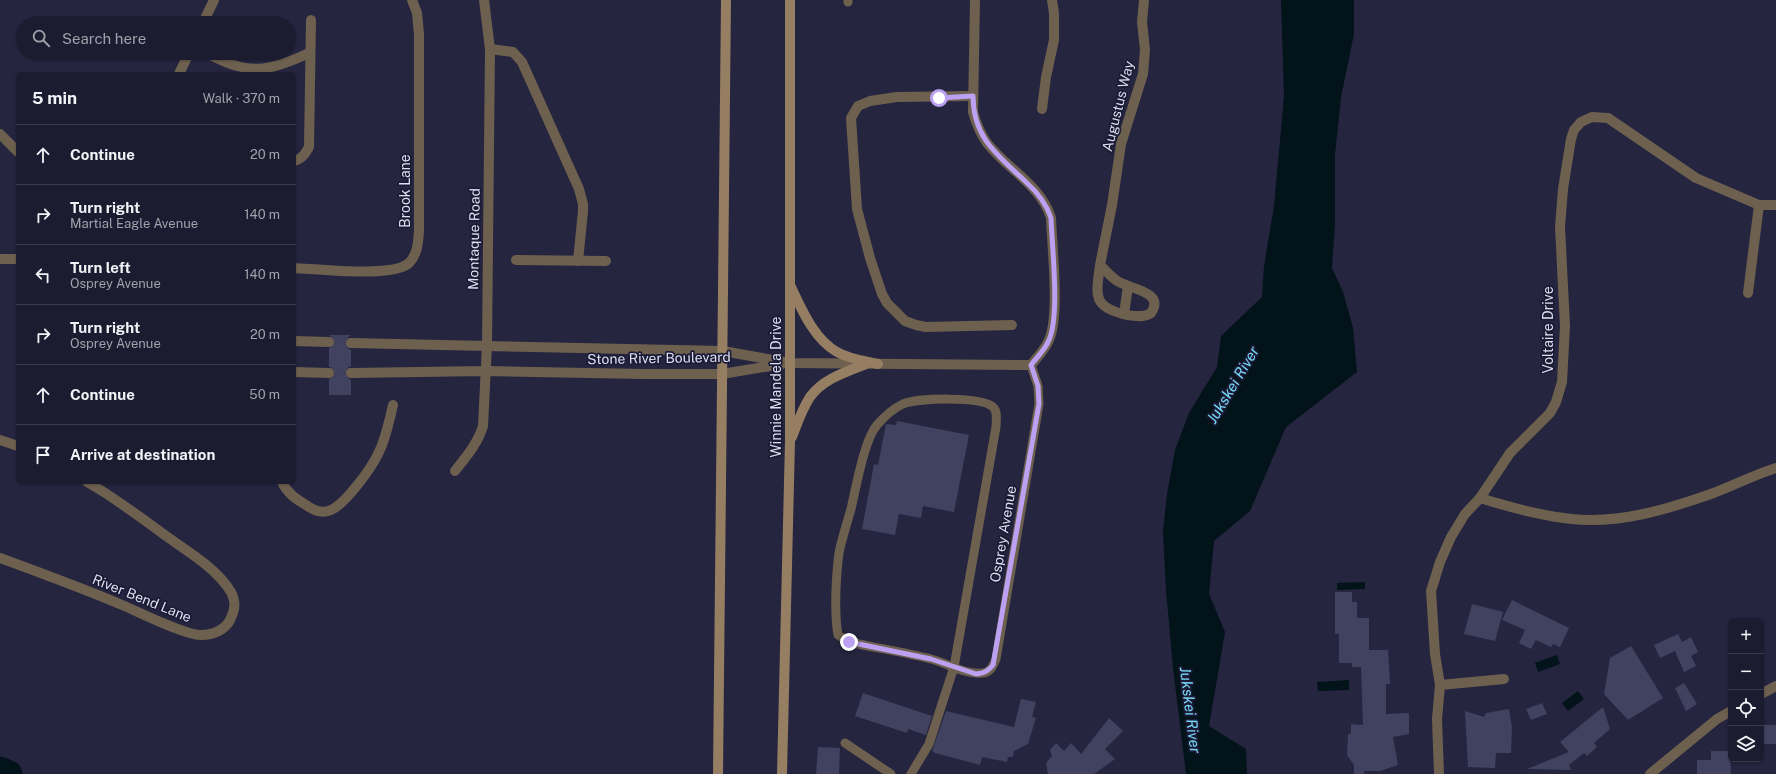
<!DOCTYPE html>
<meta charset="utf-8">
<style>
:root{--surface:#1c1c30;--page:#29293c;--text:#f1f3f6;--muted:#a0a1ab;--line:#3a3a4c}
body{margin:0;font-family:"Public Sans",sans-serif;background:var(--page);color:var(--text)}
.controls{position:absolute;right:12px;bottom:12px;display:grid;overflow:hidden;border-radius:6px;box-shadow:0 1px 3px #0004}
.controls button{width:36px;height:36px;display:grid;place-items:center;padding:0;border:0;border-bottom:1px solid var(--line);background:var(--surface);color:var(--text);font:20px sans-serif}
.stop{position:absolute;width:12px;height:12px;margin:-9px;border:3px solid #bca0f2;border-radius:50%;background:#fff}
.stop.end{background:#bca0f2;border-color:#fff;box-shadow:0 1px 4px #0008}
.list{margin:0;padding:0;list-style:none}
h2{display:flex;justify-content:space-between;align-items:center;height:52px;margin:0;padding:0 16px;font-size:17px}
h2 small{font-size:13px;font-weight:400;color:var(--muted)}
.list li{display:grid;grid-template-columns:26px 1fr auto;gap:12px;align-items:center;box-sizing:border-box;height:60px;padding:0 16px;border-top:1px solid var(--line)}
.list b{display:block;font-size:15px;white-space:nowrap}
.list p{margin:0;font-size:13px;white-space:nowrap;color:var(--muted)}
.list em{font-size:13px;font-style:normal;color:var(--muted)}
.icon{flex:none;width:22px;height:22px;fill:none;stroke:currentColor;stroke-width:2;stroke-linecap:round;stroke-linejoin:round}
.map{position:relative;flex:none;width:1776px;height:774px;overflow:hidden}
.search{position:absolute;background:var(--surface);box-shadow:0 1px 3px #0004;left:16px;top:16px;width:280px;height:44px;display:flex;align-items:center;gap:10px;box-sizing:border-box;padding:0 14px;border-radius:22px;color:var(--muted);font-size:15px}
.panel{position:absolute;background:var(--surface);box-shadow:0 1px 3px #0004;left:16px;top:72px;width:280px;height:412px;border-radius:6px}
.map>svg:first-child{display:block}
.water{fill:#021319}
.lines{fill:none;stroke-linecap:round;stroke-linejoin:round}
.river{stroke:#021319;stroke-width:27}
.building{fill:#41425f}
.street-tunnel{stroke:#40415a;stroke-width:10;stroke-dasharray:10 5;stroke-linecap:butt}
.lane{stroke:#6e604e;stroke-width:9}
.street{stroke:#6e604e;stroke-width:10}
.secondary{stroke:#957e62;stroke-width:10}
.route{stroke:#bca0f2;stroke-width:5}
.labels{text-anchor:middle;stroke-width:3.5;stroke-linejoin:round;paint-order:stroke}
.street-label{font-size:14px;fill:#dcdef0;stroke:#1c1b36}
.water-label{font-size:15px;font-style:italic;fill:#77d9f8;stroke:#1c1b36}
</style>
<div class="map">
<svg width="1776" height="774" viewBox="0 0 1776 774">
<rect width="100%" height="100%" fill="#252540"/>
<g class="water">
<path d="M1281 0H1354V34L1341 97 1335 155V224L1332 268 1343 292 1353 328 1357 372 1286 427 1250 511 1214 541 1209 594 1225 632 1209 726 1246 749 1247 774H1186L1173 668 1166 590 1163 532 1167 494 1175 450 1189 413 1217 367 1221 336 1262 297 1264 266 1274 206 1284 96Z"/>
<path d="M1365 582V589L1337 590V583Z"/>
<path d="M1557 655 1560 664 1538 672 1535 663Z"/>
<path d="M1349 680V690L1318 691 1317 682Z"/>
<path d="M1578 691 1584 699 1568 711 1562 703Z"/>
</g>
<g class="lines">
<path class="river" d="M0 770 9 774"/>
</g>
<g class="building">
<path d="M329 335H351L346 339 345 343 347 348 351 350V366L347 368 345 373 346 377 351 380V395H329V379L334 377 335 373 333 368 329 367V348L334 346 335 342 334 339Z"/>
<path d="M897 421 969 435 954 512 923 506 921 518 899 514 895 535 862 529 874 464 878 465 886 424 896 425Z"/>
<path d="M1335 592H1352V602H1357V618H1369V650H1388L1390 684H1386V714L1409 713V734L1393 737 1398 765 1380 771H1364V774H1354V765L1347 755 1348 735 1351 733V724L1363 725 1361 667H1352V663H1339V634H1335Z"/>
<path d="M1512 600 1569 628 1560 647 1553 644 1551 647 1536 640 1531 649 1519 643 1525 630 1502 620Z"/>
<path d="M1472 604 1503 612 1495 641 1464 634Z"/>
<path d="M1678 634 1682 642 1691 637 1698 652 1691 656 1696 666 1684 672 1675 651 1660 658 1654 645Z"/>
<path d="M1631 646 1663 698 1628 720 1604 694 1610 658Z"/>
<path d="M1684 683 1697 704 1686 711 1675 688Z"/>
<path d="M863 693 932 716 926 735 908 729 907 733 855 716Z"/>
<path d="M1021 699 1036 702 1032 717 1036 718 1028 744 1014 751 1013 757H1008L1007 762 982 757 980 765 935 753 932 751 946 711 1014 727Z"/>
<path d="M1542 703 1547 714 1531 720 1526 709Z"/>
<path d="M1603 707 1610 729 1594 743 1597 747 1587 756 1584 753 1569 765 1571 770 1527 769 1569 752 1560 742Z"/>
<path d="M1509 709 1512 727 1511 753H1496L1495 768 1468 767 1465 711 1484 717 1486 713Z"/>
<path d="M1109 718 1123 731 1105 749 1115 759 1094 774H1048L1046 763 1052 756 1050 750 1056 743 1064 751 1071 743 1081 754Z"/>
<rect x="1761" y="725" width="15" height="19"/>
<path d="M818 747 840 748 839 774H816Z"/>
<path d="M1711 751H1730L1731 774H1697V760H1711Z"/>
</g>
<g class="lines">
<g class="street-tunnel">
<path d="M329 342 351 343"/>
<path d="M329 373H351"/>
</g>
<g class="lane">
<path d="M848 2V0"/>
<path d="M845 743 891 774"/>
<path d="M911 774 929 744 954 667 996 427C996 422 998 411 993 407 981 396 918 398 903 404 894 408 884 417 877 425 864 440 856 488 851 509 847 523 842 538 839 553 836 575 834 613 838 635L849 642C876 648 904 652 931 659 947 663 965 675 982 673 990 673 993 666 996 659L1039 404 1038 386 1031 365"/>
</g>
<g class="street">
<path d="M203 23 214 0"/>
<path d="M490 49 513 52 522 62 579 189 583 204V211L578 261"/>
<path d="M207 53C247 76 269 72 309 53"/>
<path d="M179 74 189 53"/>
<path d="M973 96 897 97 870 101 858 106 851 118 857 209 870 258 882 294 887 303 905 321 916 325 926 327 1012 325"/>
<path d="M1042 109 1046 77 1054 40V13L1052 0"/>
<path d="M0 134 18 152"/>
<path d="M294 161C302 159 305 154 309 147L311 20"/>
<path d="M0 259H18"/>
<path d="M516 260 606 261"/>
<path d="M1100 265C1096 296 1092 307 1127 315 1135 316 1144 318 1151 313 1165 292 1131 289 1119 282 1112 278 1106 271 1100 265L1112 205 1121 144 1143 74 1145 50 1142 22 1144 0"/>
<path d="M294 268C317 269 393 278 409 263 418 254 418 242 419 231V34L417 13 412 0"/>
<path d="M1748 293 1759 205"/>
<path d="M1124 314 1128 286"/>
<path d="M294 341 329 342"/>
<path d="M351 343 723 351 790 363 1031 365C1037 357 1045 350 1049 340 1060 315 1052 248 1051 218 1041 185 1007 169 987 143 980 133 976 123 973 112L975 0"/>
<path d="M294 372 329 373"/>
<path d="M351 373 486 371 643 374H722L782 364"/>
<path d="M0 440 18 446"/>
<path d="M455 471C466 457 478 443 483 426L487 345 490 49 484 0"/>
<path d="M282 482C287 493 296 499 306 505 314 511 322 514 331 510 345 504 371 469 378 454 386 439 389 421 393 405"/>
<path d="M1480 498C1509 507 1541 516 1572 519 1618 524 1665 510 1708 495 1731 487 1753 475 1776 468"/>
<path d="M0 558C41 573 82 588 122 605 139 612 184 635 201 635 213 635 226 630 231 618 235 609 236 602 231 592 216 567 185 550 162 533 137 515 114 497 87 482"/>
<path d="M1440 685 1504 679"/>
<path d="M1761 694 1776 686"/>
<path d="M1439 774 1437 719 1440 685 1435 654 1431 591 1440 562 1451 537 1465 514 1480 498 1510 453 1550 413 1556 402 1562 382 1565 326 1560 227 1563 189 1571 139 1574 130 1581 122 1592 117 1608 118 1696 178 1759 205H1776"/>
<path d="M1650 774 1717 719 1731 711"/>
</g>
<g class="secondary">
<path d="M791 287C802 310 814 339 837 352 849 359 864 361 878 364"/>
<path d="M792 437C797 424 802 409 810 397 823 379 846 372 866 364"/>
<path d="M718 774 726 0"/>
<path d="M782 774 790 441V0"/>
</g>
</g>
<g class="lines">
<path class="route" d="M849 642 931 659 976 674C985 673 988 671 993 665L1039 404 1038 386 1031 365C1037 357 1045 350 1049 340 1060 315 1052 248 1051 218 1046 203 1038 193 1027 183 999 156 973 139 973 96L939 98"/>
</g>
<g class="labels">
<g class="street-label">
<text transform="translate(1118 106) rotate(-76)" y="5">Augustus Way</text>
<text transform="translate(405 191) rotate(-90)" y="5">Brook Lane</text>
<text transform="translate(474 239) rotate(-89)" y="5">Montaque Road</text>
<text transform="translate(1548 330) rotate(-90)" y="5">Voltaire Drive</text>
<text transform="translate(659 358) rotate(-1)" y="5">Stone River Boulevard</text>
<text transform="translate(776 387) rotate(-90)" y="5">Winnie Mandela Drive</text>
<text transform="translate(1003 534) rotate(-80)" y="5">Osprey Avenue</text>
<text transform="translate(142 598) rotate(22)" y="5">River Bend Lane</text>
</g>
<g class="water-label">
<text transform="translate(1233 385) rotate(-59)" y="5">Jukskei River</text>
<text transform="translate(1190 710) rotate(83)" y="5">Jukskei River</text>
</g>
</g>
</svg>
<div class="controls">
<button>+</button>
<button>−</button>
<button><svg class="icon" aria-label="locate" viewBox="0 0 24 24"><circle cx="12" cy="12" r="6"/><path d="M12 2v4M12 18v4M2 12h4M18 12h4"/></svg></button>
<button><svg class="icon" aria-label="layers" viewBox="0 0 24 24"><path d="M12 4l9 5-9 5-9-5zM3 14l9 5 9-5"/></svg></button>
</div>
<div class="stop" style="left:939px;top:98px"></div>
<div class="stop end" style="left:849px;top:642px"></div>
<div class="search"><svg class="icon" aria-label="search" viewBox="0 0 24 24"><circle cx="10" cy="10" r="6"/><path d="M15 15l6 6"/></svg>Search here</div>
<section class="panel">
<h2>5 min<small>Walk · 370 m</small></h2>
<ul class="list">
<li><svg class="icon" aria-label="ahead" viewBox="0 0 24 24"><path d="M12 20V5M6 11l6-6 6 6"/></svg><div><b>Continue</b></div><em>20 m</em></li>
<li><svg class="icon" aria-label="right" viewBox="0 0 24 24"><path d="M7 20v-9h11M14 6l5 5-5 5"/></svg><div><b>Turn right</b><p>Martial Eagle Avenue</p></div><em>140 m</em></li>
<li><svg class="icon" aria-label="left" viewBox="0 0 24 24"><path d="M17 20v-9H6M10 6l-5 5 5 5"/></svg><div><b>Turn left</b><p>Osprey Avenue</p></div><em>140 m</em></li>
<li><svg class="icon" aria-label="right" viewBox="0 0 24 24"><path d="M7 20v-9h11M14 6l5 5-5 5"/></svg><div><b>Turn right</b><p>Osprey Avenue</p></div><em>20 m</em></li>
<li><svg class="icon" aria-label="ahead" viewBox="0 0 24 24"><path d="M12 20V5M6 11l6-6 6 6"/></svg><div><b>Continue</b></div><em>50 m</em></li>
<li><svg class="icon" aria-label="arrive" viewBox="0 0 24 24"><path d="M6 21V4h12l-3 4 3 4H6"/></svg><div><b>Arrive at destination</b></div></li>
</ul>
</section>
</div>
